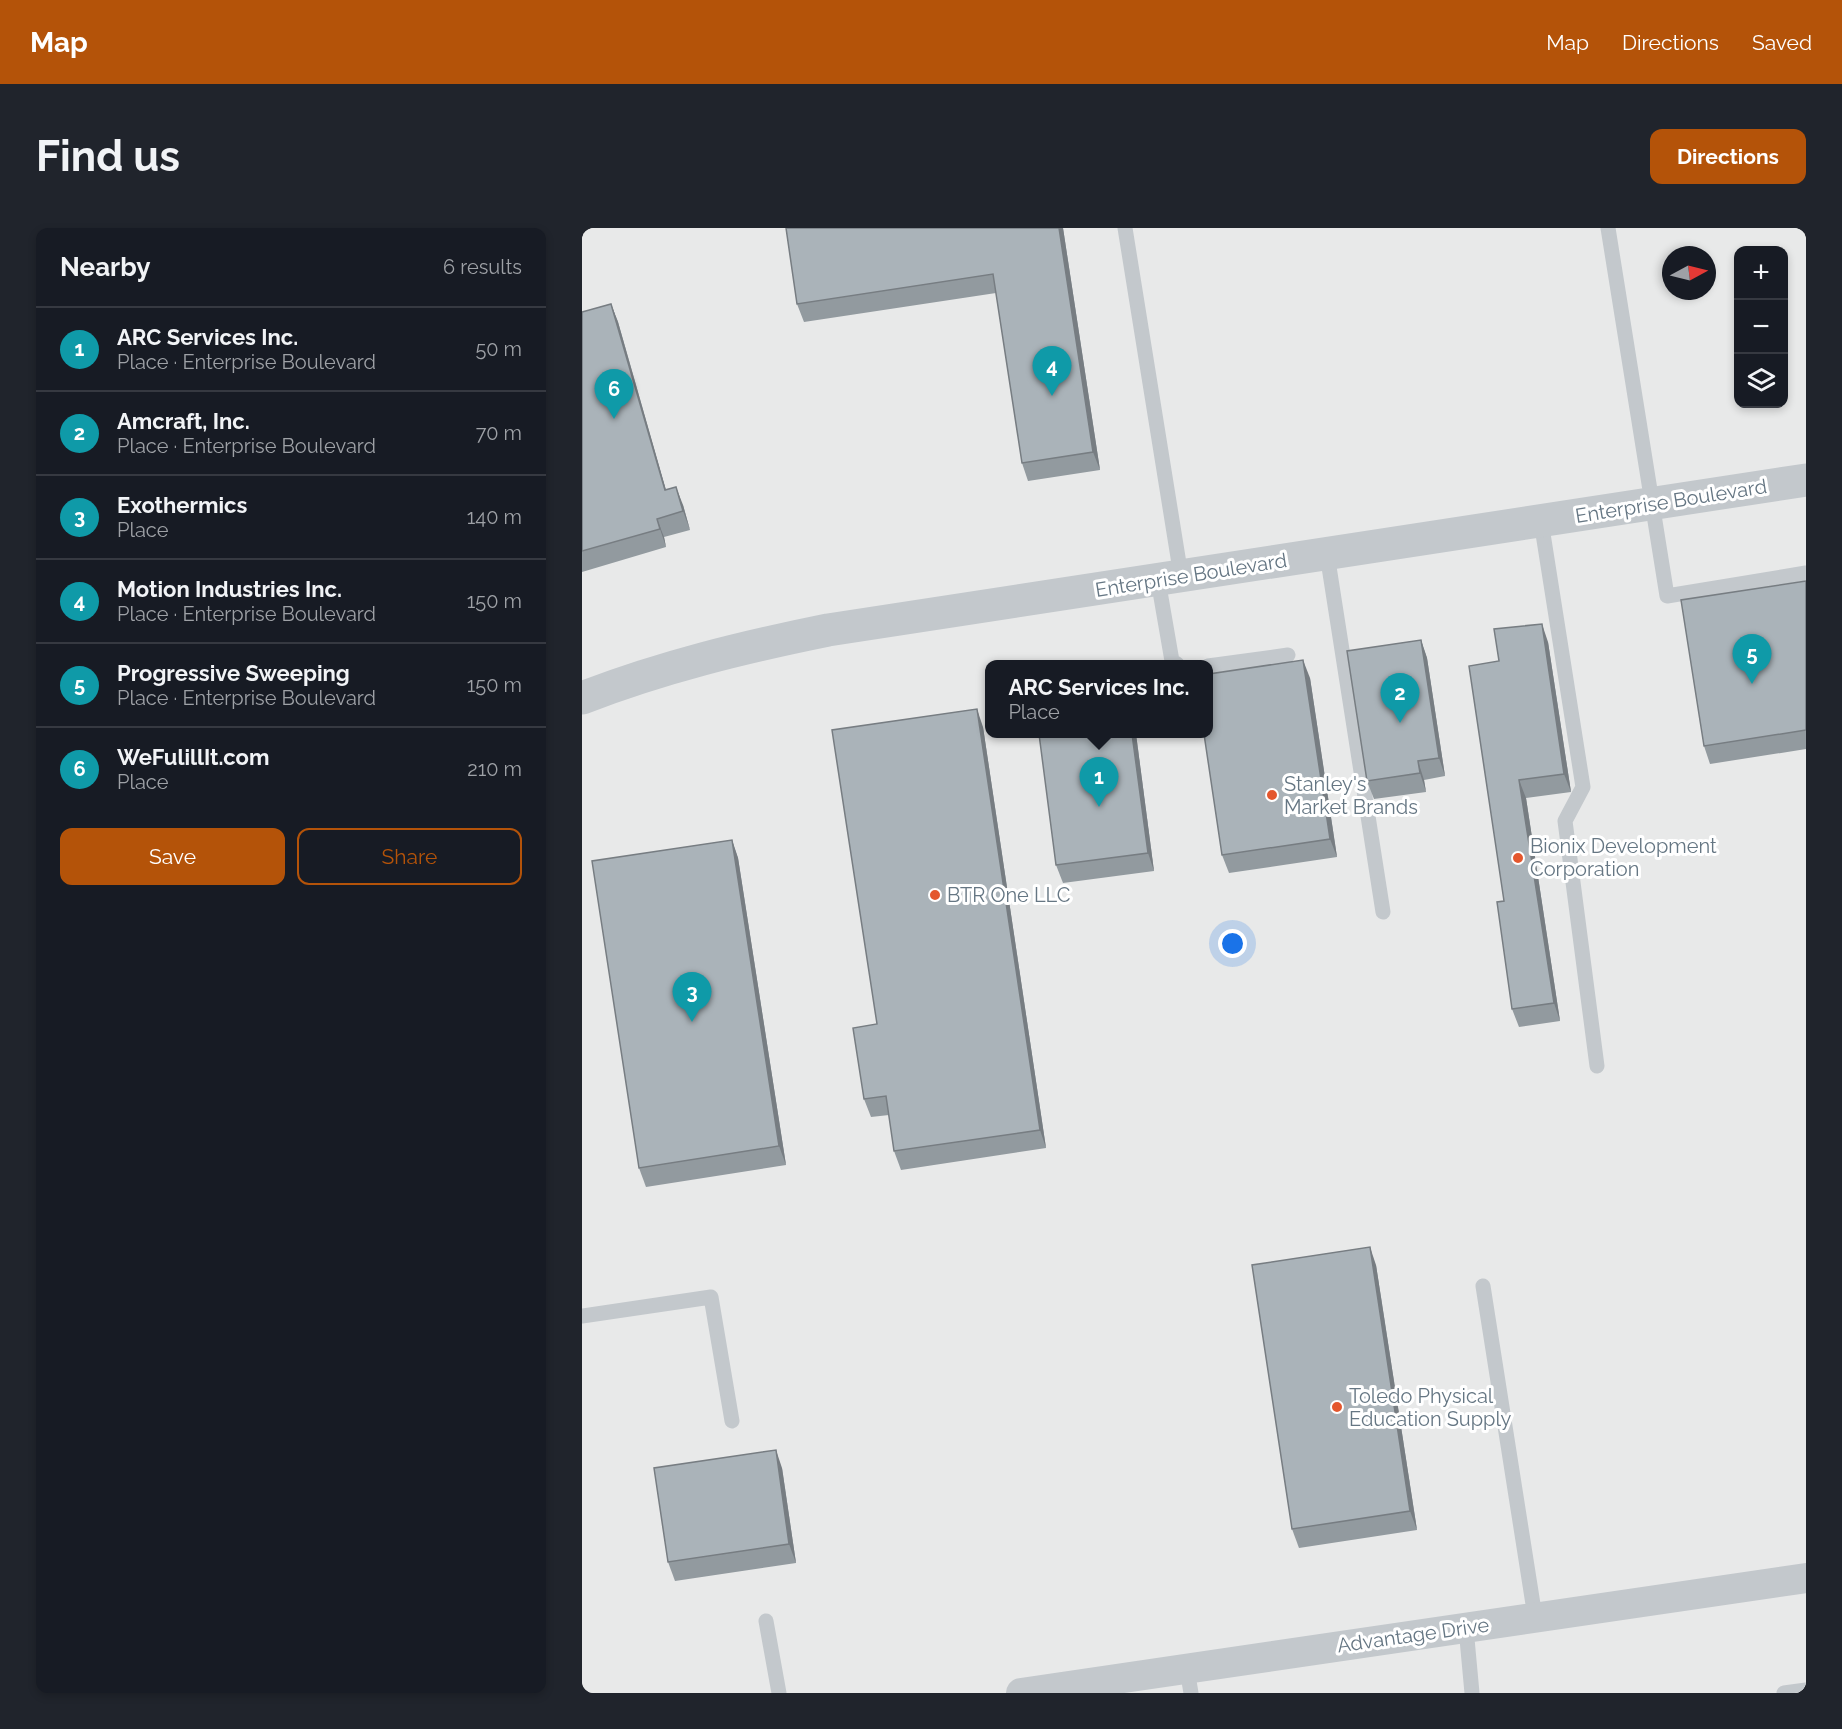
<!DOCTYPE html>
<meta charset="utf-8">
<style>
:root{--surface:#171b24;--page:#20242c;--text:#f1f3f6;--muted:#9ea1a6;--line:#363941;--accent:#b45309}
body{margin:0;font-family:Raleway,sans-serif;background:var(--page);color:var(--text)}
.controls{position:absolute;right:18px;top:18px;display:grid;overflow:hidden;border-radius:12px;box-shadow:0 3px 9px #0003}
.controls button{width:54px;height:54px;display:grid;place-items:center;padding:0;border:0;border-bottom:2px solid var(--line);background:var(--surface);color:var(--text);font:30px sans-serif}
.compass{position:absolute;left:1080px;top:18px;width:54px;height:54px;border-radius:50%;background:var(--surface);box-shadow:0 3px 9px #0003;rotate:83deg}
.you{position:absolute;left:651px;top:716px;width:21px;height:21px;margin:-15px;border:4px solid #fff;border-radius:50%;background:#1a73e8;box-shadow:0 0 0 9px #1a73e833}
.badge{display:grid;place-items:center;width:39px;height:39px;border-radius:50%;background:var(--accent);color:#fff;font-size:20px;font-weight:700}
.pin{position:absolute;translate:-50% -50px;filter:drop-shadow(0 2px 3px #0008)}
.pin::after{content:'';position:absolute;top:32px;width:21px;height:18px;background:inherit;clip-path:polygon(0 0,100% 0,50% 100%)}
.popup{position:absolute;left:403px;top:432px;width:228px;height:78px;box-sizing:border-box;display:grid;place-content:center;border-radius:12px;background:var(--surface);filter:drop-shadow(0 2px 4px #0005);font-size:20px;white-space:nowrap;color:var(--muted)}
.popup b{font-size:22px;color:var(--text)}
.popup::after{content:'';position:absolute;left:50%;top:100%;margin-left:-12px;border:12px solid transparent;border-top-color:var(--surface)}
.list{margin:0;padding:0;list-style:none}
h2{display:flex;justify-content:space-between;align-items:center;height:78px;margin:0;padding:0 24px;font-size:26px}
h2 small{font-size:20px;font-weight:400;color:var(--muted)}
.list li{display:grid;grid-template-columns:39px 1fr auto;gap:18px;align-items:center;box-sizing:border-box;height:84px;padding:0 24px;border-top:2px solid var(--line)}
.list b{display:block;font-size:22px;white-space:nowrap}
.list p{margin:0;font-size:20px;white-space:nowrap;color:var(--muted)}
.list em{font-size:20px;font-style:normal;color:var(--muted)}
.actions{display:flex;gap:12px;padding:18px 24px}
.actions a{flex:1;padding:14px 0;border:2px solid var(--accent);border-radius:12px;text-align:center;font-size:21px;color:var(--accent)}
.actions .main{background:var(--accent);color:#fff}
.icon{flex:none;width:33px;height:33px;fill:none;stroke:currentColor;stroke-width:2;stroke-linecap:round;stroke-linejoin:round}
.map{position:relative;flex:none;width:1224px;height:1465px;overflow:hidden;border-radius:12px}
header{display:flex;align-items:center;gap:36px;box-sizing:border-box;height:84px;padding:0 30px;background:var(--accent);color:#fff}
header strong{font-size:28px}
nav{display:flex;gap:33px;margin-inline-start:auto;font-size:21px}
.intro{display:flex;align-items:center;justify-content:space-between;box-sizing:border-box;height:144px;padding:0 36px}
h1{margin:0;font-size:42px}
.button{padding:15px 27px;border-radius:12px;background:var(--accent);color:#fff;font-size:21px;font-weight:700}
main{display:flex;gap:36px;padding:0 36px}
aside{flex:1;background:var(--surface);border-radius:12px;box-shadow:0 3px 9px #0003}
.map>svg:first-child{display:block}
.built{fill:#e8e9e9;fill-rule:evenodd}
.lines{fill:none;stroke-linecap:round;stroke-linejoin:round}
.service{stroke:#c3c8cc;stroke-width:15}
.minor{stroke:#c3c8cc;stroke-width:30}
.tertiary{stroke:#c3c8cc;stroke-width:33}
.wall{fill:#929a9f}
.shaded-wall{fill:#777d82}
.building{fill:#aab3b9;stroke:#777d82;stroke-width:1.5}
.poi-dot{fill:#e4572e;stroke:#fff;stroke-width:2}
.labels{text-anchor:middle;stroke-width:6;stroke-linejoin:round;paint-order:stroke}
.street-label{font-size:20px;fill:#657683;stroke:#fff}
.poi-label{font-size:20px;fill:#657683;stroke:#fff;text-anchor:start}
</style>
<header>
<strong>Map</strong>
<nav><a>Map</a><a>Directions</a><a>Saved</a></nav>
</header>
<div class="intro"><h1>Find us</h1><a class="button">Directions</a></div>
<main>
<aside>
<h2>Nearby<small>6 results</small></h2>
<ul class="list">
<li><span class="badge" style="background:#0f9aa8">1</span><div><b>ARC Services Inc.</b><p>Place · Enterprise Boulevard</p></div><em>50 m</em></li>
<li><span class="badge" style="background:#0f9aa8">2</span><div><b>Amcraft, Inc.</b><p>Place · Enterprise Boulevard</p></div><em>70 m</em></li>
<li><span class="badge" style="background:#0f9aa8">3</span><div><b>Exothermics</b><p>Place</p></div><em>140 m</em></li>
<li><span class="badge" style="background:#0f9aa8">4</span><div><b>Motion Industries Inc.</b><p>Place · Enterprise Boulevard</p></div><em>150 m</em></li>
<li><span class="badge" style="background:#0f9aa8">5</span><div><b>Progressive Sweeping</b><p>Place · Enterprise Boulevard</p></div><em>150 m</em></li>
<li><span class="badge" style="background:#0f9aa8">6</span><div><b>WeFulillIt.com</b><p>Place</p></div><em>210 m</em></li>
</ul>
<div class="actions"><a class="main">Save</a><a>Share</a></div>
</aside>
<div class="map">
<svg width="1224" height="1465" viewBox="0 0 1224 1465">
<rect width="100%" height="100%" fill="#fafaf8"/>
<path class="built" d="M0 0H1224V1465H0ZM1156 22H1202V176H1156ZM1089 27H1125V63H1089ZM408 436H626V506H408Z"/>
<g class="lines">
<g class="service">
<path d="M543 0 599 348"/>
<path d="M1026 0 1085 368 1224 345"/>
<path d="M959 293 1001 559 983 593 1015 838"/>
<path d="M745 326 801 684"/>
<path d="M576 352 590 433 595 436"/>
<path d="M626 438 706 427"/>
<path d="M901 1058 953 1389"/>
<path d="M0 1088 129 1069 150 1193"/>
<path d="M184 1393 197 1465"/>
<path d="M884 1400 890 1465"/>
<path d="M605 1441 609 1465"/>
<path d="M1202 1465 1224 1462"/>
</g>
<path class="minor" d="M439 1465 1224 1350"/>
<path class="tertiary" d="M0 470C80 439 162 419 246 402L1224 252"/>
</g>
<g class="wall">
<path d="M204 0H481L518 242 446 253 440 235 414 65 222 94 215 76Z"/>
<path d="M29 76 36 94 84 262 101 277 108 302 82 309 84 319 0 344V84Z"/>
<path d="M1224 353V521L1128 536 1122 518Z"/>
<path d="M839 412 845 430 863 548 842 552 844 564 792 571 785 553Z"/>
<path d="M966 414 989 564 944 570 978 793 937 799 930 781 922 673 917 433Z"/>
<path d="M728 450 755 629 647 645 640 627Z"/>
<path d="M401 499 464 920 319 942 312 923 307 887 289 889 282 871 295 796Z"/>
<path d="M554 506 572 643 481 655 474 637Z"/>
<path d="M150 612 156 630 204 937 64 959 57 940Z"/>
<path d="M794 1037 835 1302 717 1320 710 1301Z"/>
<path d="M200 1240 214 1335 93 1353 86 1334Z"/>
</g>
<g class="shaded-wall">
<path d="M477 0H481L518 242 511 224Z"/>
<path d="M29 76 36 94 89 280 83 262Z"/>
<path d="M94 259 101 277 108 302 101 283Z"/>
<path d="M75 291 82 309 84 319 78 301Z"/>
<path d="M960 396 966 414 989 564 982 546Z"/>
<path d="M839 412 845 430 863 548 857 530Z"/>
<path d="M721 432 728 450 755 629 748 611Z"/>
<path d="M395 481 401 499 464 920 458 902Z"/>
<path d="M550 506H554L572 643 566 625Z"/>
<path d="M836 533 842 552 844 564 838 545Z"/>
<path d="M937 552 944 570 978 793 972 775Z"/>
<path d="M150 612 156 630 204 937 197 918Z"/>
<path d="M788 1019 794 1037 835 1302 828 1283Z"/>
<path d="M194 1222 200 1240 214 1335 207 1316Z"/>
</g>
<g class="building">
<path d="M204 0H477L511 224 440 235 411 46 215 76Z"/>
<path d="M29 76 83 262 94 259 101 283 75 291 78 301 0 323V84Z"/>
<path d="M1224 353V502L1122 518 1099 372Z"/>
<path d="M960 396 982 546 937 552 972 775 930 781 915 674 922 673 887 438 917 433 912 401Z"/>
<path d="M839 412 857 530 836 533 838 545 785 553 765 423Z"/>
<path d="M721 432 748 611 640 627 622 506H627V446Z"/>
<path d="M395 481 458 902 312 923 304 868 282 871 271 800 295 796 250 502Z"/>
<path d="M457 506H550L566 625 474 637Z"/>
<path d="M150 612 197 918 57 940 10 633Z"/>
<path d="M788 1019 828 1283 710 1301 670 1037Z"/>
<path d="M194 1222 207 1316 86 1334 72 1240Z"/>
</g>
<g class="poi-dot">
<circle cx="690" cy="567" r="6"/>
<circle cx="936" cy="630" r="6"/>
<circle cx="353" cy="667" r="6"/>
<circle cx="755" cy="1179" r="6"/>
</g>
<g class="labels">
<g class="street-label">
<text transform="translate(1089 273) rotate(-9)" y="7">Enterprise Boulevard</text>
<text transform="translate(609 347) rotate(-9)" y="7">Enterprise Boulevard</text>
<text transform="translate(831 1407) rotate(-8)" y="7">Advantage Drive</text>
</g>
<g class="poi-label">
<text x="702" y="563">Stanley's<tspan x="702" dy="23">Market Brands</tspan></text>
<text x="948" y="625">Bionix Development<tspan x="948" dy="23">Corporation</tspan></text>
<text x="365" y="674">BTR One LLC</text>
<text x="767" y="1175">Toledo Physical<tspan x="767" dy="23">Education Supply</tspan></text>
</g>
</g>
</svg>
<div class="controls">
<button>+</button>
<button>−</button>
<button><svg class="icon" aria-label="layers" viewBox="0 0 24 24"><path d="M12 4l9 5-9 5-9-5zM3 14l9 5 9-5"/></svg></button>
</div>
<svg class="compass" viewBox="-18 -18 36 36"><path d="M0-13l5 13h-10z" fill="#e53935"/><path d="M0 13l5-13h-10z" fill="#9ea1a6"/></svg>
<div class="you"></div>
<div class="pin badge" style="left:517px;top:579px;background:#0f9aa8">1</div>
<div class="popup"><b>ARC Services Inc.</b>Place</div>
<div class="pin badge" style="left:818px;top:495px;background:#0f9aa8">2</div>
<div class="pin badge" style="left:110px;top:794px;background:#0f9aa8">3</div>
<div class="pin badge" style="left:470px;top:168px;background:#0f9aa8">4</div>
<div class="pin badge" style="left:1170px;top:456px;background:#0f9aa8">5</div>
<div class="pin badge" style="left:32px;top:191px;background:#0f9aa8">6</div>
</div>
</main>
